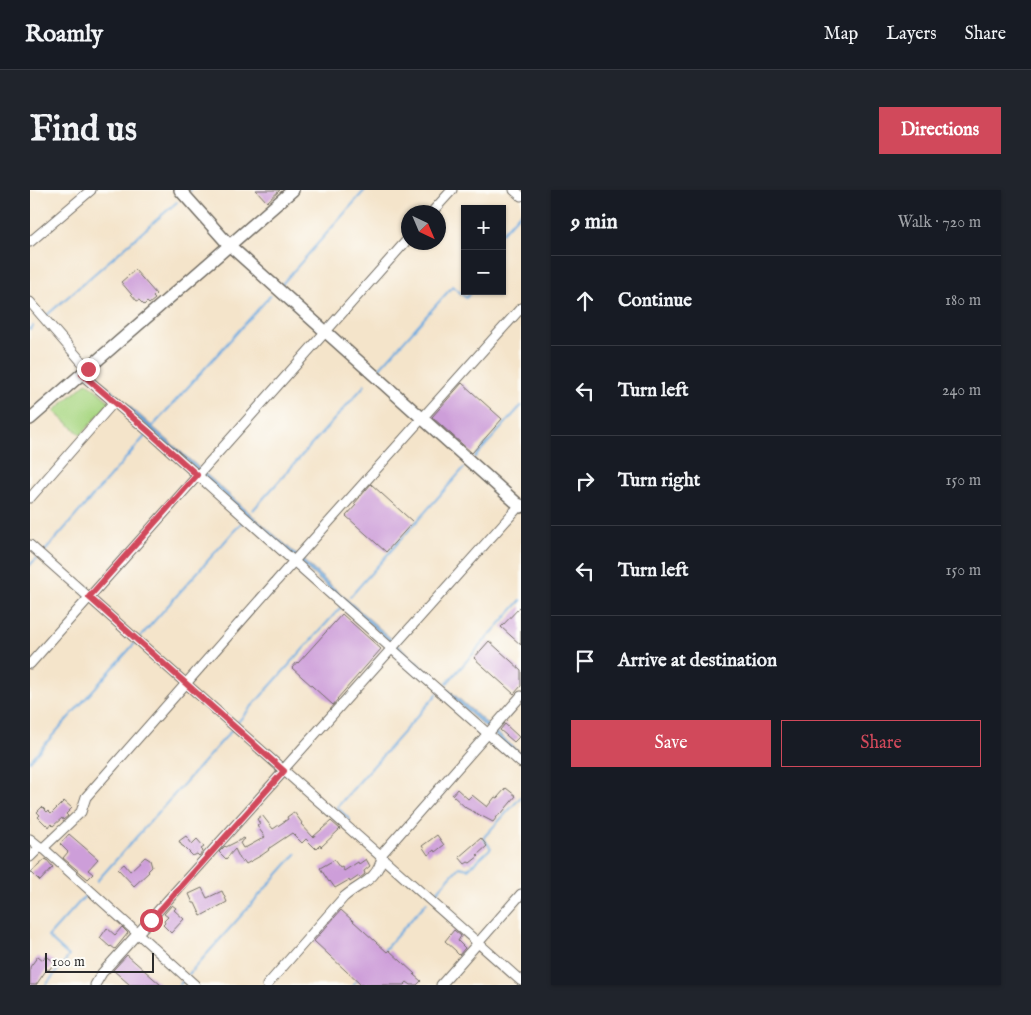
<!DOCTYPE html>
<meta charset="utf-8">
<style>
:root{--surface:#171b24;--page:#20242c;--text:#f1f3f6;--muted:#9ea1a6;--line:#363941;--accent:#d1495b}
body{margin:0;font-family:"IM FELL English",serif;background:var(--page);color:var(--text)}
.controls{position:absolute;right:15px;top:15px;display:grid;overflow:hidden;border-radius:0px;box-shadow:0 1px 4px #0004}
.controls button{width:45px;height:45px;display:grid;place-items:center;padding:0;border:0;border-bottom:1px solid var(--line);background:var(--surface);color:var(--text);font:25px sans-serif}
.compass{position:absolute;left:371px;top:15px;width:45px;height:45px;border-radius:50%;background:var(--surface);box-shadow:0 1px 4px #0004;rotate:136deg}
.scale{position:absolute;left:15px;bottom:12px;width:109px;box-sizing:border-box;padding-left:5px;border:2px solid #2b2b2b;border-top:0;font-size:14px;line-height:18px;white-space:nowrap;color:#2b2b2b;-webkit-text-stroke:4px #fdfcf7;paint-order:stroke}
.stop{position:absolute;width:15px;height:15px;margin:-11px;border:4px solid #d1495b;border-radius:50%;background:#fff}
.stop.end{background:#d1495b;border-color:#fff;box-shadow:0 1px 5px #0008}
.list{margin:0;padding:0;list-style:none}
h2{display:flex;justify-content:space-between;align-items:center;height:65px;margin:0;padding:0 20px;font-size:21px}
h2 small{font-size:16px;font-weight:400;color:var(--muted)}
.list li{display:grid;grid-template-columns:32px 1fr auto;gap:15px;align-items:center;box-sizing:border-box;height:90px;padding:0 20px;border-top:1px solid var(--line)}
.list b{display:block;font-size:19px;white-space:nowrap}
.list em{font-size:16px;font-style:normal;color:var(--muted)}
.actions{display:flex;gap:10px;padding:15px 20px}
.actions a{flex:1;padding:11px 0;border:1px solid var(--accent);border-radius:0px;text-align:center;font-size:18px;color:var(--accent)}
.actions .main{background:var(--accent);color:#fff}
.icon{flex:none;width:28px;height:28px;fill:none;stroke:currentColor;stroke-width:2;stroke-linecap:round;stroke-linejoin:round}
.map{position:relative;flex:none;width:491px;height:795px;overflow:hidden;border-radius:0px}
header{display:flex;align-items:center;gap:30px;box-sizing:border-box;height:70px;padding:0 25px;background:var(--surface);border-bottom:1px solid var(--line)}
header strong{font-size:24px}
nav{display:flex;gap:28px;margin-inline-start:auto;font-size:18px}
.intro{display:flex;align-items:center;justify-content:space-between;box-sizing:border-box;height:120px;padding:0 30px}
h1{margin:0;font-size:35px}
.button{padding:12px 22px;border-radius:0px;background:var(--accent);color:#fff;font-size:18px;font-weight:700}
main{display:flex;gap:30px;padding:0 30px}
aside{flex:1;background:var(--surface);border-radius:0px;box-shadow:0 1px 4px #0004}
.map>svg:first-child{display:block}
.green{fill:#aad885;stroke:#6a8258}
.water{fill:#6fabe0;stroke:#4d6b86}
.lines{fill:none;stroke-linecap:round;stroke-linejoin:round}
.stream{stroke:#6fabe0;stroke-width:2}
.building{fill:#cd9ed9}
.minor-casing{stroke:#716c63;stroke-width:11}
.tertiary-casing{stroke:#716c63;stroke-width:14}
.minor{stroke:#fff;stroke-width:9}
.tertiary{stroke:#fff;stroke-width:11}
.route{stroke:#d1495b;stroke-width:6}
</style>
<header>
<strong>Roamly</strong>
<nav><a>Map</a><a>Layers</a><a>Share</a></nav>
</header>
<div class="intro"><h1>Find us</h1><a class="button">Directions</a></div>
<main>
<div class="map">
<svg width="491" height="795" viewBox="0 0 491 795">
<rect width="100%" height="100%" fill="#fdfcf7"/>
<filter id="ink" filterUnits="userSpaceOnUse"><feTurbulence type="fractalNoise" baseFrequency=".02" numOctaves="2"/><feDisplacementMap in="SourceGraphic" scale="10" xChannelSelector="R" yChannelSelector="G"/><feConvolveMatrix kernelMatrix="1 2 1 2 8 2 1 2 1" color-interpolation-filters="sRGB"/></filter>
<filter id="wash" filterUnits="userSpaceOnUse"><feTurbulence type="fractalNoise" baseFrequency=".0096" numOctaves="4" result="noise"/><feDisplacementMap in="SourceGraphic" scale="20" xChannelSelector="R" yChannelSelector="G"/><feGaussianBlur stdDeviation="1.12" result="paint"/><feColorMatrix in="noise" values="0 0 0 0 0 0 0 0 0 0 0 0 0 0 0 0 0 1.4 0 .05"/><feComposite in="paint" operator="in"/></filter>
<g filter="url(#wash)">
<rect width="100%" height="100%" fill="#f4e4ca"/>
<path class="green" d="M57 192 80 212 51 245 24 221Z"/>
<path class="water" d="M62 183 491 564V569L59 185Z"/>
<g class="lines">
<g class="stream">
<path d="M160 1 161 0"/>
<path d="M472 43 491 22"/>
<path d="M252 94 335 0"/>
<path d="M17 125 147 12"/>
<path d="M0 139 3 136"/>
<path d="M347 181 423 96 436 108 442 101"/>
<path d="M122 237 240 106"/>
<path d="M445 267 491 216"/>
<path d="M223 320 335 195"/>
<path d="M15 361 117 244"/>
<path d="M0 375 6 369"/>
<path d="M320 407 434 278"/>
<path d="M110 447 213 331"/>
<path d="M417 493 491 410"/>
<path d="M207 533 311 417"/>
<path d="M0 571 105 453"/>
<path d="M319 631 320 630 307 617 408 503"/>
<path d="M67 691 202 540"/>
<path d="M403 706 429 677 438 679 461 658 454 649V647L491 607"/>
<path d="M354 760 397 712"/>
<path d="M159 784 266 664"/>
<path d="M16 795 39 766 18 747 55 706"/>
<path d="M149 795 153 791"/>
<path d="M323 795 327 790"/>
</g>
</g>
<g id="blocks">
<g class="building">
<path d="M226 0H250L237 12Z"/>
<path d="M105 80 126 104 123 107 125 109 119 114 117 112 114 115 109 110 107 111 91 92Z"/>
<path d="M432 193 472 229 442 263 402 227Z"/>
<path d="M341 294 383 332 356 362 316 326 326 315 324 314Z"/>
<path d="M491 416V455L471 437Z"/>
<path d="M312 424 351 459 307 509H308L303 515 262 478 267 472 268 473Z"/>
<path d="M459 451 491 480V496L484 504 444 468Z"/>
<path d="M475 534 489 547 484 552 470 540Z"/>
<path d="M476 598 486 606 471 624 470 623 463 632 436 618 422 605 427 599 438 609 442 605 457 617 465 607 467 608Z"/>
<path d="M34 611 42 618 36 624 38 626 33 630 32 628 23 636 21 634 19 637 17 634 16 635 8 627 10 625 7 622 12 617 17 622 18 621 21 624Z"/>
<path d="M264 622 272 633 271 634 283 647 301 631 310 639 291 657 290 655 286 659 276 649 272 653 262 643 238 659 239 660 232 665 216 674 214 671 212 673 205 659 196 669 189 662 195 656 196 657 214 648 215 649 210 653 213 658 215 657V658L235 647 227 636 230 634 227 629 232 625 243 639 258 629 257 627Z"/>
<path d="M39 644 68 669 58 680 63 684 58 689 33 668 38 662 30 654Z"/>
<path d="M407 645 414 655 405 662 404 660 398 665 392 656Z"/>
<path d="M156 646 162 654 167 649 174 657 171 659 173 661 169 666 167 664 163 666 153 656H152L149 651Z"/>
<path d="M451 648 457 656 447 665 449 666 440 673 438 672 435 674 429 667Z"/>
<path d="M115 667 120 670 122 677 118 681 119 682 104 696 88 679 94 674 100 681Z"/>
<path d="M16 669 23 677 10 691 1 682Z"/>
<path d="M336 669 340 676 334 681 335 684 330 688 329 686 320 692 319 690 305 698 300 691 299 692 290 678 304 670 310 678 312 677 314 681 328 672 329 674Z"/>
<path d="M172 698 177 708 192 701 197 712 171 726 165 713H163L159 704Z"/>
<path d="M142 715 146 718 144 720 154 729 141 743 133 735 135 733 134 731 138 727 134 724Z"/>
<path d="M311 720 357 762 359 760 385 784 384 785 391 791 387 795H381L377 792 374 795H331L284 751Z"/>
<path d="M92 737 98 743 85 759 81 756 80 757 70 748 77 738 85 745Z"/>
<path d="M424 740 431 746 428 751 435 758 429 765 426 762V761L415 751Z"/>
<path d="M97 765 131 795H100L83 780Z"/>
<path d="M8 766 13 770 16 766 25 772 19 780 17 779 6 795H0V777Z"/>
</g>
</g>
</g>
<g filter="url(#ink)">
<use href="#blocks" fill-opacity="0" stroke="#716c63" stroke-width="1"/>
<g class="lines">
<defs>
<g id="minor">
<path d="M484 0 491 6"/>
<path d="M402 22 422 0"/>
<path d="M0 52 61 0"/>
<path d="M0 112 58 179"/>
<path d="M51 184 117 240 362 459 491 573"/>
<path d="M0 308 84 212"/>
<path d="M0 355 491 791"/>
<path d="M0 474 378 49"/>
<path d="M253 580 491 314"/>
<path d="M0 649 10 657 13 658 165 795"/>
<path d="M13 658 51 622 56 607 264 371 491 118"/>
<path d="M350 666 491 506"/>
<path d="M0 667 10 657"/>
<path d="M65 795 72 783 254 581"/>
<path d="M237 795 314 707C330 693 347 691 352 667"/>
<path d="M411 795 491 704"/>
</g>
<g id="tertiary">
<path d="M150 0 199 55 491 317"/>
<path d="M0 229 263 0"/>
</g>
</defs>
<use href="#minor" class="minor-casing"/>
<use href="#tertiary" class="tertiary-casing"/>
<use href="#minor" class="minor"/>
<use href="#tertiary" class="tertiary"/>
</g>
</g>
<g class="lines" filter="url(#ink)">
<path class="route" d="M58 179 52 184 117 240 167 285 59 407 254 581 121 730"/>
</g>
</svg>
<div class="controls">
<button>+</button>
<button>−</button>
</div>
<svg class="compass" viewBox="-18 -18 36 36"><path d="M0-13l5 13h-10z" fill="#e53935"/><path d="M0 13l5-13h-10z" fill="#9ea1a6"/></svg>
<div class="scale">100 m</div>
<div class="stop" style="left:121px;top:730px"></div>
<div class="stop end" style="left:58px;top:179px"></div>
</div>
<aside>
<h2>9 min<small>Walk · 720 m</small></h2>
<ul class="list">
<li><svg class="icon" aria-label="ahead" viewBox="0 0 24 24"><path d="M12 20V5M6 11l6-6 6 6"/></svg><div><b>Continue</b></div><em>180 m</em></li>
<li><svg class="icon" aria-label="left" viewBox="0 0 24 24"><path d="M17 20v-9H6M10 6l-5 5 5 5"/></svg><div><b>Turn left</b></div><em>240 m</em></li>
<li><svg class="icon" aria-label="right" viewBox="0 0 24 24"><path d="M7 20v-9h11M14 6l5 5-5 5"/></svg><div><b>Turn right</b></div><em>150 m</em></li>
<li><svg class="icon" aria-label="left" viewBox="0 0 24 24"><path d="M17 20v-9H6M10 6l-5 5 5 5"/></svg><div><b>Turn left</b></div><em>150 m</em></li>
<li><svg class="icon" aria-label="arrive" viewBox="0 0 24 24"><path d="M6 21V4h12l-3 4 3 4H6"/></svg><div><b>Arrive at destination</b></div></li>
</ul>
<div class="actions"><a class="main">Save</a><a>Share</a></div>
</aside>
</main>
